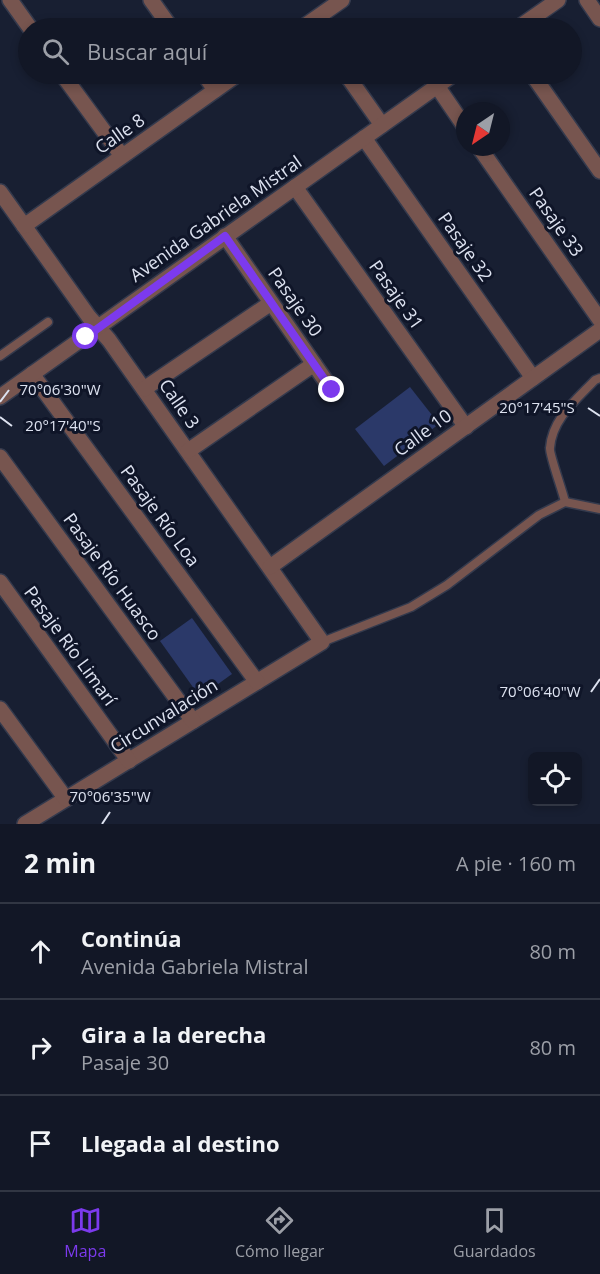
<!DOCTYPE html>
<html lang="es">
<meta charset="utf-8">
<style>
:root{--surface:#121726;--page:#1b202e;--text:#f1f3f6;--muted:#9c9fa7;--line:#313643;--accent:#7c3aed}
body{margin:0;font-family:"Open Sans",sans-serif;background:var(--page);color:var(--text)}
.controls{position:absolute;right:18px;bottom:18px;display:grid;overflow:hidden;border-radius:9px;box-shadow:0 3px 9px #0003}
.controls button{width:54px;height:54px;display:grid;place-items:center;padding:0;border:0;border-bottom:2px solid var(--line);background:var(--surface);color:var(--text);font:30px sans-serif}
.compass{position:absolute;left:456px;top:102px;width:54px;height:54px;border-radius:50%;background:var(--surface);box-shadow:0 3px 9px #0003;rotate:215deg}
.stop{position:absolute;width:18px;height:18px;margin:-14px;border:4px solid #7c3aed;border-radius:50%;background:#fff}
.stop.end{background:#7c3aed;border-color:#fff;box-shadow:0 2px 6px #0008}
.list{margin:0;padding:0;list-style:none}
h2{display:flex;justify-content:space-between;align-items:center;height:78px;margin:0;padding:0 24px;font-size:26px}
h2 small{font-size:20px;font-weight:400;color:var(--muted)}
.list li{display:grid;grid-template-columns:39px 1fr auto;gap:18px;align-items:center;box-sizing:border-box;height:96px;padding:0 24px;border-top:2px solid var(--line)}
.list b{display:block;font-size:22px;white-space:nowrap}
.list p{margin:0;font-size:20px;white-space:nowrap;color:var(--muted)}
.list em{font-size:20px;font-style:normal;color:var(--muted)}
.icon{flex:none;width:33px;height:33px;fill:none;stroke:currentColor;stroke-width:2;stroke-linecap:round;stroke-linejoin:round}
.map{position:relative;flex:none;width:600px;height:824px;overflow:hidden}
.search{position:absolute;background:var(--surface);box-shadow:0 3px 9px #0003;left:18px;right:18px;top:18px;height:66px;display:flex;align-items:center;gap:15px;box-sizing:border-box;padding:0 21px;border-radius:33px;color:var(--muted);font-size:22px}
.sheet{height:366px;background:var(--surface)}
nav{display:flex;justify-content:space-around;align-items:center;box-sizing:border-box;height:84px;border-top:2px solid var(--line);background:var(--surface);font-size:16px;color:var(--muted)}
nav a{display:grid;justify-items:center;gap:3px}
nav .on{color:var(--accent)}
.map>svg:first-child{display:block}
.green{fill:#2b3969}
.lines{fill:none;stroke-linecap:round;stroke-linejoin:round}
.lane-casing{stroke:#343a4d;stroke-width:11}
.street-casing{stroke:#343a4d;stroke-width:18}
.lane{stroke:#77554f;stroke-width:8}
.street{stroke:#77554f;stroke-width:15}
.route{stroke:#7c3aed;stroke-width:8}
.ticks{fill:none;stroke:#dde2f0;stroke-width:2}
.labels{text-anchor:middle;stroke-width:6;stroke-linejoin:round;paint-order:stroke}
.street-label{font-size:18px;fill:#dde2f0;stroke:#0f1528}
.ticks-label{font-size:15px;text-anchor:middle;fill:#dde2f0;stroke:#0f1528;stroke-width:6;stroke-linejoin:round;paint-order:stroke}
</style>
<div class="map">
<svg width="600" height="824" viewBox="0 0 600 824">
<rect width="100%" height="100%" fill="#181f32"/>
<g class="green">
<path d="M410 387 439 424 384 466 355 429Z"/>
<path d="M192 618 232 674 200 697 160 641Z"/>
</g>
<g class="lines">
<defs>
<g id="lane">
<path d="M0 356 48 322"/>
<path d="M565 502C563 492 549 454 550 448 552 419 576 400 595 380L600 378"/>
<path d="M322 642 411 607 447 585 539 515 565 502 600 509"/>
</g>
<g id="street">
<path d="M10 0 30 28"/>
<path d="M151 0 171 28"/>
<path d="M587 0 600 19"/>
<path d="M302 28 342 0"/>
<path d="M518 28 558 0"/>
<path d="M62 74 122 156"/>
<path d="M204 74 215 90"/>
<path d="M346 74 382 125"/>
<path d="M532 74 600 171"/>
<path d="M437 86 465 127"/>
<path d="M364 138 533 378"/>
<path d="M479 147 600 320"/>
<path d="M295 187 466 427"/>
<path d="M0 192 89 317 109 340 322 642 25 824"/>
<path d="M24 226 238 74"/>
<path d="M225 236 332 390"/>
<path d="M32 374 257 682"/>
<path d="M144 389 271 303"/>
<path d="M0 397 454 74"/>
<path d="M188 451 314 364"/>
<path d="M0 457 193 721"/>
<path d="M270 567 600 330"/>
<path d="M0 582 129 761"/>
<path d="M0 709 66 799"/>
</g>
</defs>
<use href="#lane" class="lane-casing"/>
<use href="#street" class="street-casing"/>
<use href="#lane" class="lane"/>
<use href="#street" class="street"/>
</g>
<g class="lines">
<path class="route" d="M86 337 225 236 332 390"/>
</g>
<path class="ticks" d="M0 402 9 390M588 408 600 416M0 417 12 426M591 692 600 679M102 824 110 812"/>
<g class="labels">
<g class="street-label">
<text transform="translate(120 134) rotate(-35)" y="6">Calle 8</text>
<text transform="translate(216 219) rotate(-35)" y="6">Avenida Gabriela Mistral</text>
<text transform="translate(556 222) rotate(55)" y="6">Pasaje 33</text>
<text transform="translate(465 247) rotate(55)" y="6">Pasaje 32</text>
<text transform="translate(396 295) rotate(55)" y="6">Pasaje 31</text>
<text transform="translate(295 302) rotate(55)" y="6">Pasaje 30</text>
<text transform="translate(179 404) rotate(55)" y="6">Calle 3</text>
<text transform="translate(423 433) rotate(-36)" y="6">Calle 10</text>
<text transform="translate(160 516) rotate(54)" y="6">Pasaje Río Loa</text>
<text transform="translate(112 577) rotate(54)" y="6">Pasaje Río Huasco</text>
<text transform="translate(70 646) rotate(54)" y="6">Pasaje Río Limarí</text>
<text transform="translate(164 716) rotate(-32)" y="6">Circunvalación</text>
</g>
</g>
<g class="ticks-label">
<text x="60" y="395">70°06'30"W</text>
<text x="537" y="413">20°17'45"S</text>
<text x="63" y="431">20°17'40"S</text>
<text x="540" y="697">70°06'40"W</text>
<text x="110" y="802">70°06'35"W</text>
</g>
</svg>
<div class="controls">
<button><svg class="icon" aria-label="locate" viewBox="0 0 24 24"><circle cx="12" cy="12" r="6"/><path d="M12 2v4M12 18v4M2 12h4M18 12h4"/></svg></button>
</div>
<svg class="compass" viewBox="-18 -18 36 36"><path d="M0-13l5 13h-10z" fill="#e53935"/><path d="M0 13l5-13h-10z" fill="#9c9fa7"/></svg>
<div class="stop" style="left:86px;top:337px"></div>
<div class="stop end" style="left:332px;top:390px"></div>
<div class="search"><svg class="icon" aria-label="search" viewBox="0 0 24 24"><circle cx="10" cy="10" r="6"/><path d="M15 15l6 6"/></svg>Buscar aquí</div>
</div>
<section class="sheet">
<h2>2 min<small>A pie · 160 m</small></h2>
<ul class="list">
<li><svg class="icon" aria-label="ahead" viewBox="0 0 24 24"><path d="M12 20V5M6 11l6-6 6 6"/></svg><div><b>Continúa</b><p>Avenida Gabriela Mistral</p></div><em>80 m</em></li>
<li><svg class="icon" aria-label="right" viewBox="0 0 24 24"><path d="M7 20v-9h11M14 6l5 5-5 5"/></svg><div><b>Gira a la derecha</b><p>Pasaje 30</p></div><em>80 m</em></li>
<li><svg class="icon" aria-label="arrive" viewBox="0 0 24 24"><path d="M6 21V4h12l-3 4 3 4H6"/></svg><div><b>Llegada al destino</b></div></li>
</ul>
</section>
<nav>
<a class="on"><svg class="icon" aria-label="map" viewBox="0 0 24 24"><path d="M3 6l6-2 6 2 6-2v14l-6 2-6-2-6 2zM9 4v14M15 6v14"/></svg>Mapa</a>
<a><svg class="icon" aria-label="directions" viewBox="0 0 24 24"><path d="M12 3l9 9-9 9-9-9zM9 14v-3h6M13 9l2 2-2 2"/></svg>Cómo llegar</a>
<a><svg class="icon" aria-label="saved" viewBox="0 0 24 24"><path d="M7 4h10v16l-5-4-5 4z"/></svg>Guardados</a>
</nav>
